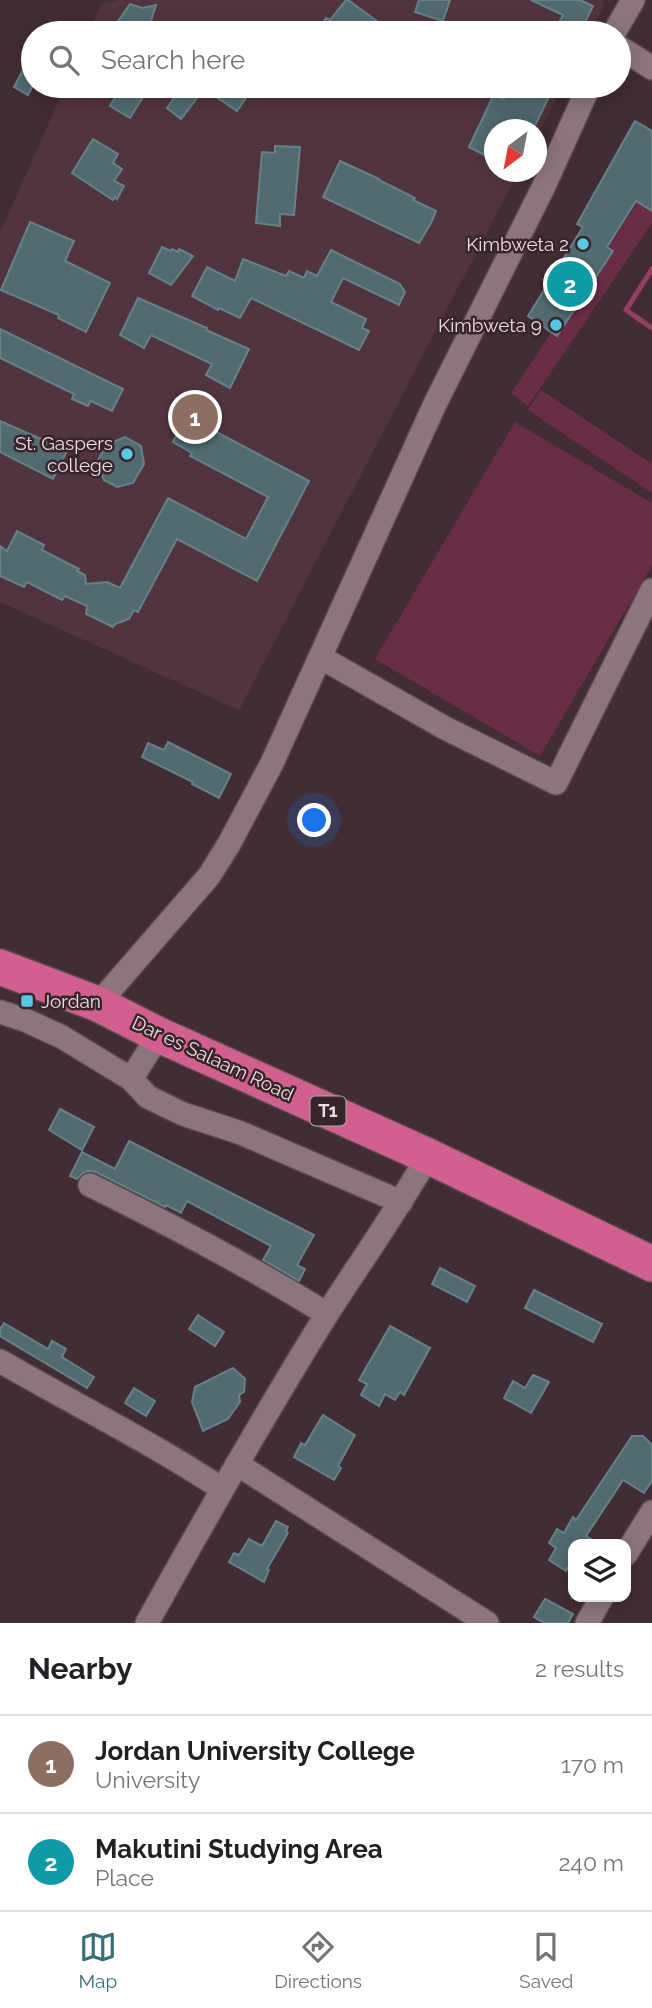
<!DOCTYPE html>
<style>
:root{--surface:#fff;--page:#f2f2f2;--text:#202124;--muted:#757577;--line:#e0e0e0;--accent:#396d7a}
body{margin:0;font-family:Raleway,sans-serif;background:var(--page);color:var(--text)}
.controls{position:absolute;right:21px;bottom:21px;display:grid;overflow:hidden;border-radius:14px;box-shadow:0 4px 18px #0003}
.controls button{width:63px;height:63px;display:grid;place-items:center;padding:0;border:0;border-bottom:2px solid var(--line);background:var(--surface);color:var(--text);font:35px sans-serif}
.compass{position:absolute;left:484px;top:119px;width:63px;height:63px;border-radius:50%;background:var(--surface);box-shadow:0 4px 18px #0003;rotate:212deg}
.you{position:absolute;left:315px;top:821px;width:24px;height:24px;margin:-18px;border:5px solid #fff;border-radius:50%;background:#1a73e8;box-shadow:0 0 0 10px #1a73e833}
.badge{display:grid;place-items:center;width:46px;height:46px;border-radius:50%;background:var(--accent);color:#fff;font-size:23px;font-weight:700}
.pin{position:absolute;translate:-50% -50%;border:4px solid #fff;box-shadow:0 2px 7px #0006}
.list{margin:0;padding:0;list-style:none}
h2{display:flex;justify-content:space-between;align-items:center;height:91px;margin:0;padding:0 28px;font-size:30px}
h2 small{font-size:23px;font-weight:400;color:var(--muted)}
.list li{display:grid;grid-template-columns:46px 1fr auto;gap:21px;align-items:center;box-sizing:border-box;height:98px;padding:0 28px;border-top:2px solid var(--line)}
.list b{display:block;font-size:26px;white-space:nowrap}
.list p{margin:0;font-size:23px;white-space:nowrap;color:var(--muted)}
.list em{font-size:23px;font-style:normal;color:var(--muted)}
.icon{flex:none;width:38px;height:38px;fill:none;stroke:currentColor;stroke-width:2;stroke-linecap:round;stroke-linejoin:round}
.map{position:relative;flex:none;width:652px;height:1623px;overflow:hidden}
.search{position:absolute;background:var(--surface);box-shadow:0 4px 18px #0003;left:21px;right:21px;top:21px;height:77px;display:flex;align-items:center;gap:18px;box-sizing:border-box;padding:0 24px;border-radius:38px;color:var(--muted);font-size:26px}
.sheet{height:287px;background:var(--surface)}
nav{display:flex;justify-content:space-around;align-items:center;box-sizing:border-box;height:98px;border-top:2px solid var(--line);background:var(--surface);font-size:19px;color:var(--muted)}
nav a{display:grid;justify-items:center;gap:4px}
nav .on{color:var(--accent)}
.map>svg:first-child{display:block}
.built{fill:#51353e}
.green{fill:#692d45}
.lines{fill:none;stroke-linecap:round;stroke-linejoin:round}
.stream{stroke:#954062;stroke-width:5}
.building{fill:#516b71;stroke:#668188;stroke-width:2}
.minor-casing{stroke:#5a494f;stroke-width:26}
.highway-casing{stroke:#5a494f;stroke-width:38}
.minor{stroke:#8e757d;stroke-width:23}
.highway{stroke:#d2608e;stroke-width:35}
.poi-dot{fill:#58c9e3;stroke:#38242a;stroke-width:2.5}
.labels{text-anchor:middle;stroke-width:5;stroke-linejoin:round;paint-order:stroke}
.shield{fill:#38242a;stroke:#b5a6aa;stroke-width:2}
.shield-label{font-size:18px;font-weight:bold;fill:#eadde1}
.poi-label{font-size:19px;fill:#eadde1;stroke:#38242a;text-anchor:end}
.street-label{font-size:19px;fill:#eadde1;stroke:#38242a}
</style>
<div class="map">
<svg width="652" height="1623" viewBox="0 0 652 1623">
<rect width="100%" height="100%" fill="#422d34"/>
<g class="built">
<path d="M119 0H603V7L590 33H88L101 4Z"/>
<path d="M65 86H563L537 136 536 130H494V172H518L239 710 0 602V233Z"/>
</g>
<g class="green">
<path d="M652 181V223L528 406 511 393Z"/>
<path d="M541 390 652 464V493L528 410Z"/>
<path d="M515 422 652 503V565L540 756 375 659Z"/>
</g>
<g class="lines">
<path class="stream" d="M652 269 626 310 652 328"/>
</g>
<g class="building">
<path d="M346 0H348L381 24 374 33H316L326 18 330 20Z"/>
<path d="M419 0H450L443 21 415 12Z"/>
<path d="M531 0H580L593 6 580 33H554L563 15Z"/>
<path d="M130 4 142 8 156 5 147 33H110Z"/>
<path d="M33 50V85L28 95 14 87Z"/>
<path d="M122 86H150L130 118 110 106Z"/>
<path d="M158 86H254L237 111 204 89 181 119 167 108 174 98Z"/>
<path d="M529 86H554L533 130H494V160L469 147 494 94 504 99 509 89 523 97Z"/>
<path d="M635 121 652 131V211L636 201 607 247 613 251 557 336 528 316 583 227 577 224Z"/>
<path d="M93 139 118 154 113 163 122 169 114 181 124 186 117 199 115 197 113 200 72 173Z"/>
<path d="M275 146 300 147 294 215 280 214V226L256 223 262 152 275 153Z"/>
<path d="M340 161 379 179V180L415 198 413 200 436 211 431 223 419 243 323 197Z"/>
<path d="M30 222 74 241 65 261 110 283 86 332 58 318 59 315 1 290Z"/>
<path d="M162 247 171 251 172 249 178 252 179 249 193 256 171 285 149 273Z"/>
<path d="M331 250 400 284 405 292 399 305 343 278 331 302 366 319 362 328 369 331 359 350 251 298 240 318 219 308 218 310 192 296 207 267 235 281 243 259 286 276 289 271 304 278 307 271 317 276Z"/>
<path d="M138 298 207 328 206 330 249 349 230 388 206 375 212 364 151 335 144 348 120 335Z"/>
<path d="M0 329 123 389 112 411 91 401 88 406 72 399 74 394 0 358Z"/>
<path d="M186 416 309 481 257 581 177 539 138 612 134 610 129 619 115 624 113 627 86 614 87 606 65 596 62 600 27 582 24 587 0 576V546L7 551 17 531 44 545 42 550 79 569 77 571 85 575 86 584 107 582 120 588 168 498 246 539 268 497 190 456 192 453 173 442Z"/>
<path d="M0 421 50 443 53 438 69 447 53 479 0 452Z"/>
<path d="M125 437 141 446 144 464 133 483 117 487 104 480 97 462 106 445Z"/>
<path d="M168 742 231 774 219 798 192 784 193 782 142 757 148 743 164 750Z"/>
<path d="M60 1109 94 1127 82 1150 49 1130Z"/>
<path d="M129 1141 314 1235 297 1265 305 1269 299 1281 263 1260 271 1246 187 1201 181 1213 166 1205 165 1207 96 1172 88 1171 83 1173 77 1179 70 1176 82 1152 115 1169Z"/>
<path d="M440 1268 475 1286 467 1302 432 1284Z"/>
<path d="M534 1290 602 1324 593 1342 525 1308Z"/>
<path d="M198 1315 224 1332 215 1346 189 1329Z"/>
<path d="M4 1323 48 1349 52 1341 66 1349 62 1357 94 1377 87 1388 0 1336V1329Z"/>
<path d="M390 1326 430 1348 404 1395 400 1392 395 1400 385 1394 379 1406 361 1395 367 1384 359 1380Z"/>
<path d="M233 1368 245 1379 244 1392 239 1395 240 1402 228 1419 203 1431 192 1402 195 1387Z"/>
<path d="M533 1375 549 1382 531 1413 504 1398 513 1381 525 1388Z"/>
<path d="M134 1388 155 1401 146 1416 125 1403Z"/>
<path d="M323 1415 355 1435 338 1466 341 1468 334 1480 294 1457 301 1443 305 1445Z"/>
<path d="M632 1436H643L652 1445V1481L644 1493 623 1480 586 1536 600 1544H573V1559L566 1571 549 1560 556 1548 549 1543 557 1529 564 1533 573 1517 576 1520Z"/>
<path d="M276 1521 288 1527 286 1531 288 1533 267 1569 269 1570 264 1582 229 1562 234 1553 239 1555 249 1539 262 1546Z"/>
<path d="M545 1599 573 1614 568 1623H544L534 1617Z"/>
</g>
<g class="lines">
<defs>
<g id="minor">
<path d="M614 33 633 0"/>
<path d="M619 47 652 68"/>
<path d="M320 657 445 728 556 783 652 590"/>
<path d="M98 1004 209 876 229 844 272 763 434 406 544 186 589 86"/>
<path d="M0 1012 25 1020 62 1037 131 1079 148 1097 183 1114 241 1133 401 1202"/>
<path d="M131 1079 159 1035"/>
<path d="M90 1185C171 1225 251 1267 327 1314"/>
<path d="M0 1361C74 1404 151 1442 222 1489"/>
<path d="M237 1464 487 1623"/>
<path d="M626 1554 652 1512"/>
<path d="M147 1623C205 1519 264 1415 327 1314 361 1261 397 1211 428 1156"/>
<path d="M587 1623 602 1597"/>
</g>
<path id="highway" d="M0 967 98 1004 159 1035 428 1156 652 1264"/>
</defs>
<use href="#minor" class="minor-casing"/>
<use href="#highway" class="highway-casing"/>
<use href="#minor" class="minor"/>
<use href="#highway" class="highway"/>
</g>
<g class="poi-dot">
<circle cx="583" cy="244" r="7"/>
<circle cx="556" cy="325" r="7"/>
<circle cx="127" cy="454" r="7"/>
<rect x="20" y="994" width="14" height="14" rx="3.5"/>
</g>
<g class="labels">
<rect class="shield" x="310.5" y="1096.5" width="35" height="29" rx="5"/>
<g class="shield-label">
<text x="328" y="1117">T1</text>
</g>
<g class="poi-label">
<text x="569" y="251">Kimbweta 2</text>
<text x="542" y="332">Kimbweta 9</text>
<text x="113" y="450">St. Gaspers<tspan x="113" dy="22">college</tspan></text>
<text x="41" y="1008" text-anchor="start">Jordan</text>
</g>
<g class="street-label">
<text transform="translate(213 1058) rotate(25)" y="7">Dar es Salaam Road</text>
</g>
</g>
</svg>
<div class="controls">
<button><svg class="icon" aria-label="layers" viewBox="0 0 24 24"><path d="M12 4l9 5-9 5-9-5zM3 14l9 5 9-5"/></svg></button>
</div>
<svg class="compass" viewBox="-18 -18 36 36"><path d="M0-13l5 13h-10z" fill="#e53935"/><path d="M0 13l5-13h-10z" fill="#757577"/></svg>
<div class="you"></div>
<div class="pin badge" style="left:195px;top:417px;background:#8d6e63">1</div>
<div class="pin badge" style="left:570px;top:284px;background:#0f9aa8">2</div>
<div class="search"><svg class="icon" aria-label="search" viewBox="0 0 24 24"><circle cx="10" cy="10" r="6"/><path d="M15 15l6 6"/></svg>Search here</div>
</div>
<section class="sheet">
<h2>Nearby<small>2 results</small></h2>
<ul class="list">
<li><span class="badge" style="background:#8d6e63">1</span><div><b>Jordan University College</b><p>University</p></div><em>170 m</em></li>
<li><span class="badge" style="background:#0f9aa8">2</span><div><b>Makutini Studying Area</b><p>Place</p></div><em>240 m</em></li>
</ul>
</section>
<nav>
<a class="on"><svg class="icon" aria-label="map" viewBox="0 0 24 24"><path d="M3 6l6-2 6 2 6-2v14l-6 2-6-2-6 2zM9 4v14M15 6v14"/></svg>Map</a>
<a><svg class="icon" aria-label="directions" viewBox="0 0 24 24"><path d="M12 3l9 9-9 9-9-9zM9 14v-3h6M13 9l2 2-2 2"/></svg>Directions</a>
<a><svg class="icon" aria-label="saved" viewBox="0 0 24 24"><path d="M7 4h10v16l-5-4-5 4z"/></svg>Saved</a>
</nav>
